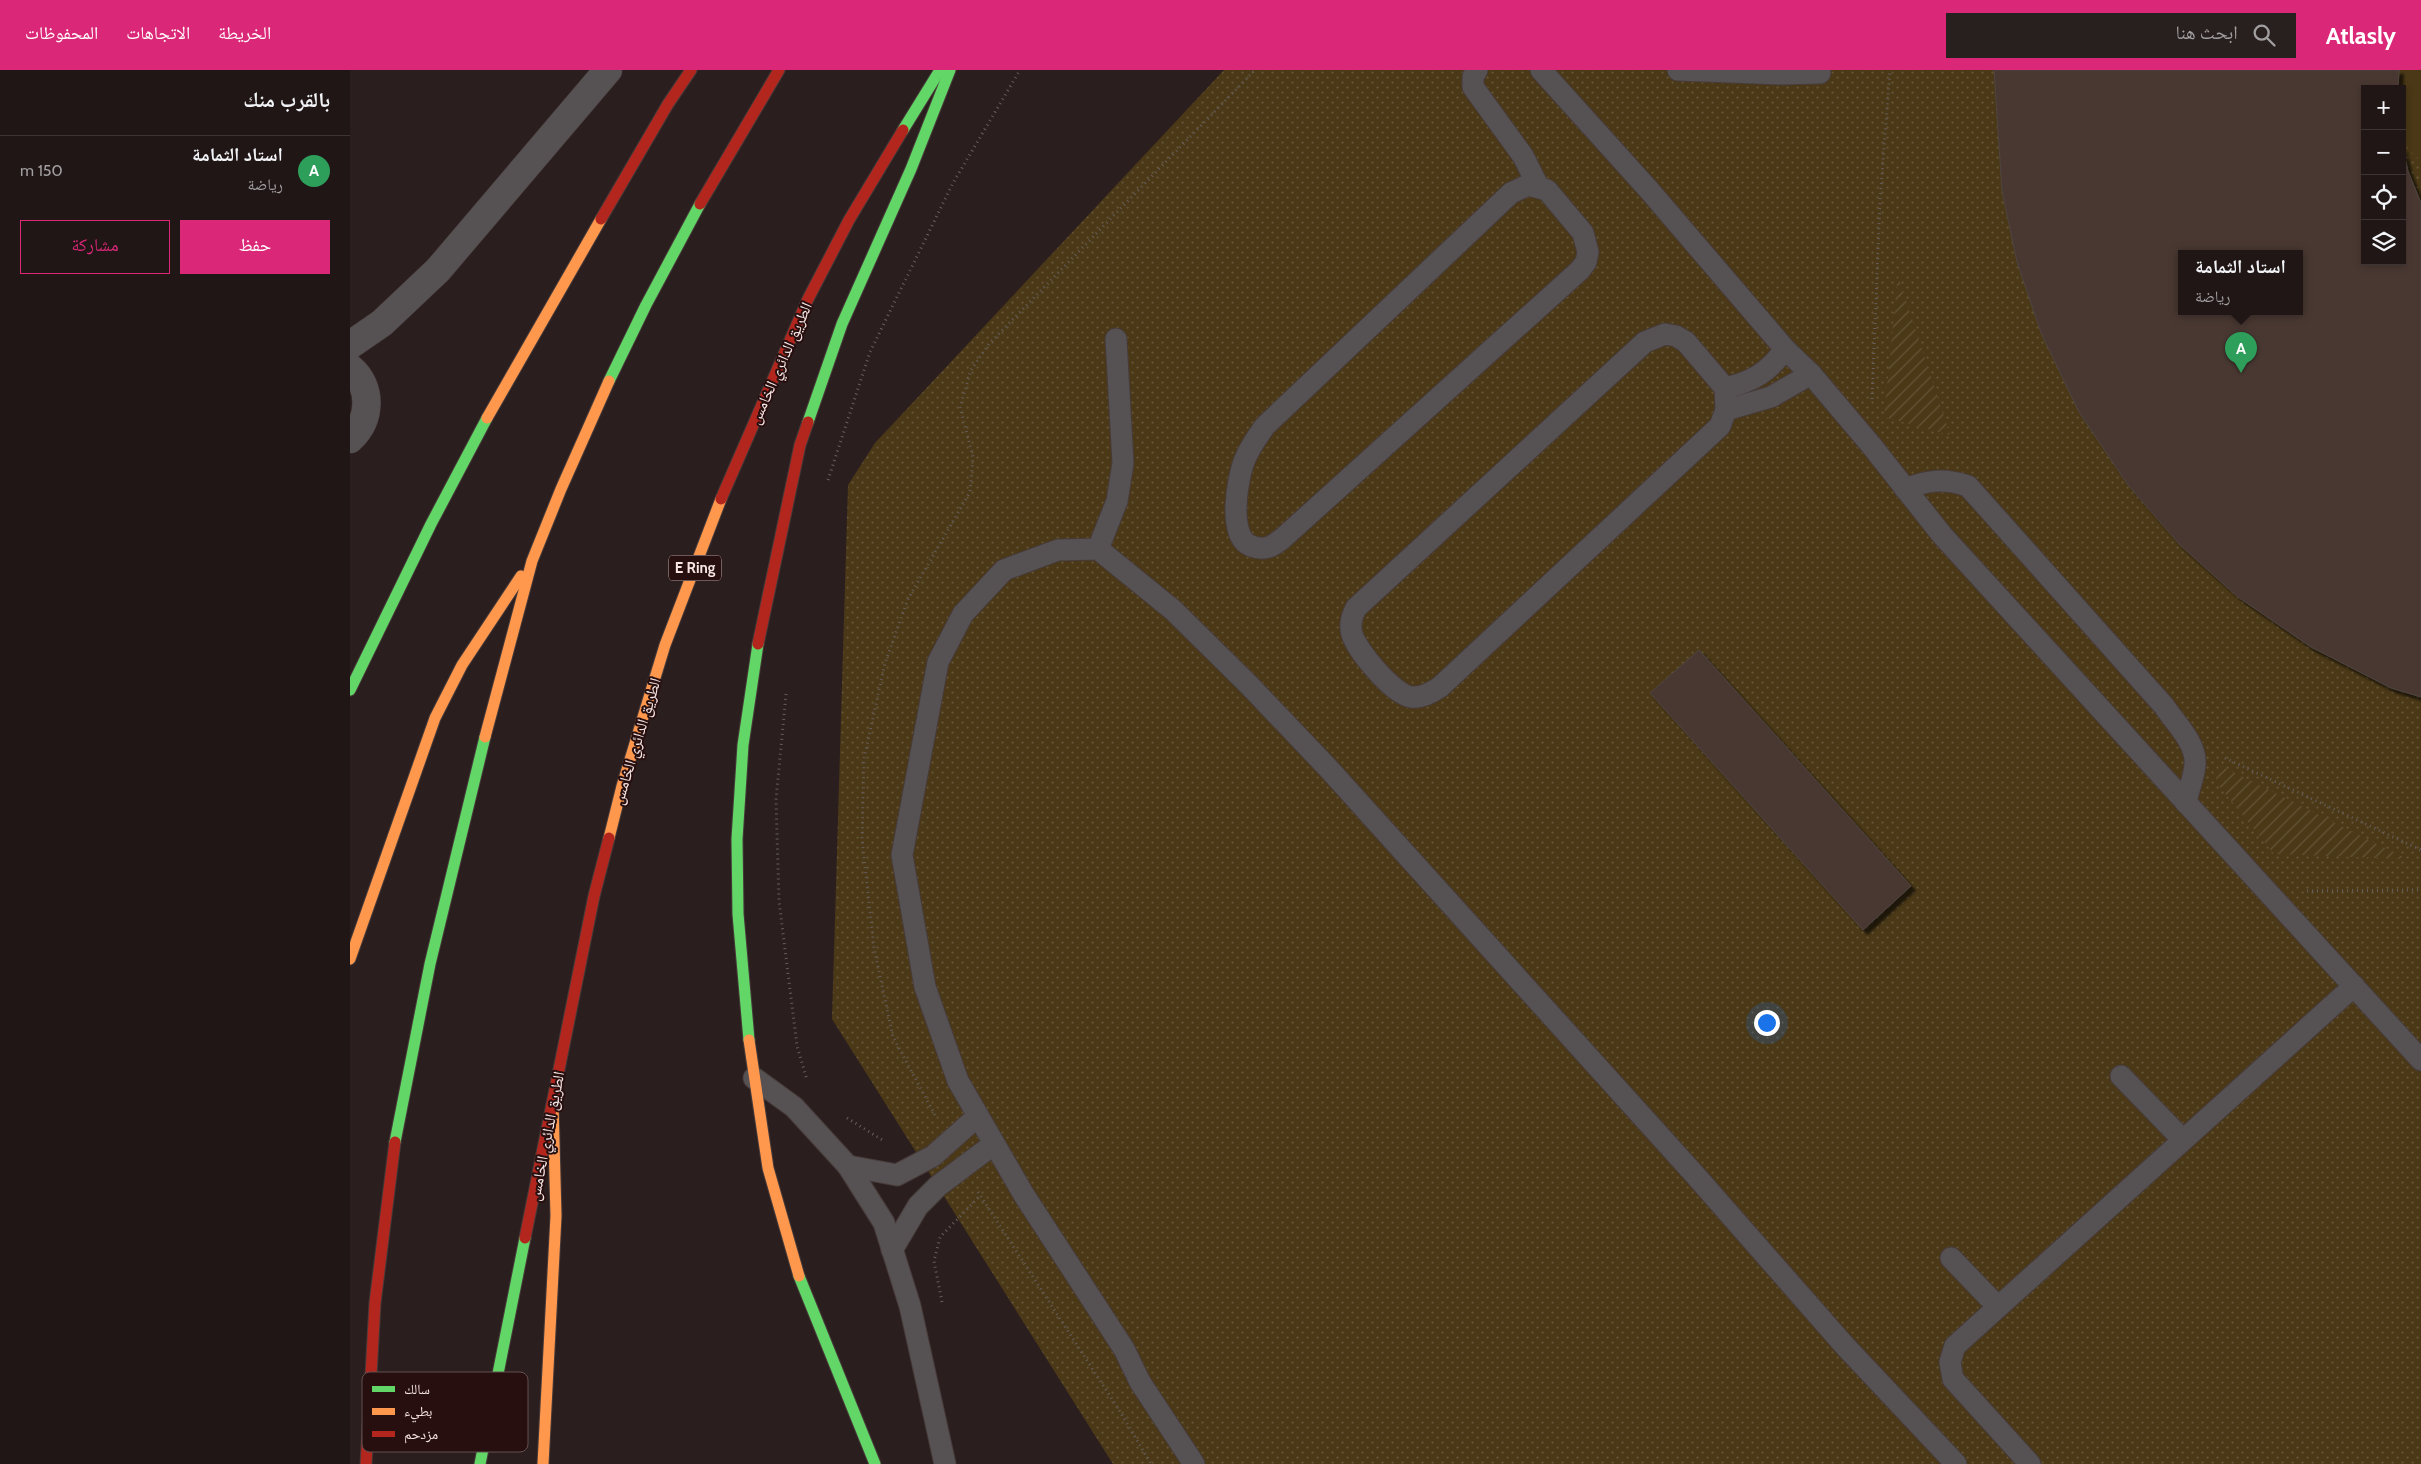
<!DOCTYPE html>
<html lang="ar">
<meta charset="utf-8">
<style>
:root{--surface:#201616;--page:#281f1f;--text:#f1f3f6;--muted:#a29fa1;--line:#3d3535;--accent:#db2777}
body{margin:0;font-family:Cabin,"Noto Naskh Arabic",sans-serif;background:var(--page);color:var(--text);direction:rtl}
.controls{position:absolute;right:15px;top:15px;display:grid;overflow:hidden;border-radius:0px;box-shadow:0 2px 8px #0003}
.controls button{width:45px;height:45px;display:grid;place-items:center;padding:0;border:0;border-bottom:1px solid var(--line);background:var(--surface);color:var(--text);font:25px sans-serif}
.you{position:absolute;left:1416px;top:952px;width:18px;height:18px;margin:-12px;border:4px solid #fff;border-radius:50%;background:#1a73e8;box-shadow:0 0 0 8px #1a73e833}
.badge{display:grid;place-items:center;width:32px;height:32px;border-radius:50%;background:var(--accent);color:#fff;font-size:16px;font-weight:700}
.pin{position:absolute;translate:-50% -41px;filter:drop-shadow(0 1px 2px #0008)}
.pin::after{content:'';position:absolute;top:26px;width:18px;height:15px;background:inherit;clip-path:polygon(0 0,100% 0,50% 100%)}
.popup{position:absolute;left:1828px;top:180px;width:125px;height:65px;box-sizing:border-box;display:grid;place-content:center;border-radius:0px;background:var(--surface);filter:drop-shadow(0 1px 4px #0005);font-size:16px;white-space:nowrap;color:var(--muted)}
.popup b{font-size:19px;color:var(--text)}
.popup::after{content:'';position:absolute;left:50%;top:100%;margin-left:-10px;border:10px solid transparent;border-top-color:var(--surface)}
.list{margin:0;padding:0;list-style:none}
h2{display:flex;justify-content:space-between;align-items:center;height:65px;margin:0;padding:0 20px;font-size:21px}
h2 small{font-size:16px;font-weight:400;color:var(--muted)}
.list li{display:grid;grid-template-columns:32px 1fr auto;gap:15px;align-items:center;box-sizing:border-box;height:70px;padding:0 20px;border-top:1px solid var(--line)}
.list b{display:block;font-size:19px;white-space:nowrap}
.list p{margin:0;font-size:16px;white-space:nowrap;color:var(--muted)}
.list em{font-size:16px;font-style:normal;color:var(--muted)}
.actions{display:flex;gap:10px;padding:15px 20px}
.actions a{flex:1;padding:11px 0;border:1px solid var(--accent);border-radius:0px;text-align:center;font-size:18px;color:var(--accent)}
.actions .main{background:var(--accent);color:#fff}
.icon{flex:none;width:28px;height:28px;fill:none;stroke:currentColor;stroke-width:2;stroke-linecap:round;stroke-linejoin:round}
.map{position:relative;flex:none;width:2071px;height:1394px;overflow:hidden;direction:ltr}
header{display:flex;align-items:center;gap:30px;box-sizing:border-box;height:70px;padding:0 25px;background:var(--accent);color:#fff}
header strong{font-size:24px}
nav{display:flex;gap:28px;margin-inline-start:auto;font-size:18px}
.search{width:350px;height:45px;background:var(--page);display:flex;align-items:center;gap:12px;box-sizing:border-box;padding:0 18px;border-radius:0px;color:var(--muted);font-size:19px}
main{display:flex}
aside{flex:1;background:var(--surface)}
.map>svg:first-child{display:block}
.park{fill:url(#park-dots);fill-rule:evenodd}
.garden{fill:url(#garden-furrows)}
.pitch{fill:#4a3816}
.building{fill:#493933;stroke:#4e4441;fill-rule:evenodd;filter:url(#shadow)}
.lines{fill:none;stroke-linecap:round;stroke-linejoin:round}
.lane-casing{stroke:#473b3a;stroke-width:23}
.street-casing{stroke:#473b3a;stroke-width:29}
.fast-casing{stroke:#473b3a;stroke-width:13}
.slow-casing{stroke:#473b3a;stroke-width:13}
.jam-casing{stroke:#473b3a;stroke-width:13}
.path{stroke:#655e5f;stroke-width:3;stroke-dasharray:1 4;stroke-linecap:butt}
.lane{stroke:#565153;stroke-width:21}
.street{stroke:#565153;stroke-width:28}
.fast{stroke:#63d668;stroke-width:11}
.slow{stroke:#ff974d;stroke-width:11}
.jam{stroke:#b3261e;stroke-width:11}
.labels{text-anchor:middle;stroke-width:4;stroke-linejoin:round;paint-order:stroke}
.shield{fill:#270f0f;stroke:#b8a5a3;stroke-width:1}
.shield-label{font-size:15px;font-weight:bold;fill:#f6e5e3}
.street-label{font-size:16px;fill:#f6e5e3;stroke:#270f0f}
.key{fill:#270f0f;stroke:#654f4f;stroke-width:1}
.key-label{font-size:14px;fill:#f6e5e3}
</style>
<header>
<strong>Atlasly</strong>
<div class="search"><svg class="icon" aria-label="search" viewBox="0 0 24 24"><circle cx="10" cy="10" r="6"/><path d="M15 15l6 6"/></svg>ابحث هنا</div>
<nav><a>الخريطة</a><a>الاتجاهات</a><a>المحفوظات</a></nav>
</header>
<main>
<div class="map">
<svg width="2071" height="1394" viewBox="0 0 2071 1394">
<defs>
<pattern id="park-dots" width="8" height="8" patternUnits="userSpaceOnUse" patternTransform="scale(1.25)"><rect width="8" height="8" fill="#4a3816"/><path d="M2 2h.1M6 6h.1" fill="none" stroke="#655538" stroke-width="1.8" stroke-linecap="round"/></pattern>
<pattern id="garden-furrows" width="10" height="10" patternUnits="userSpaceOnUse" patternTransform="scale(1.25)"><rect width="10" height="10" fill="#4a3816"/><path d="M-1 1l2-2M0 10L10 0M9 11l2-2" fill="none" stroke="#655538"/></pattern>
<filter id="shadow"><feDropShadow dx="4.5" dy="4.5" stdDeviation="1" flood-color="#0009"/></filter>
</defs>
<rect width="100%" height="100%" fill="#2b1e1e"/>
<path class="park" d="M874 0H2071V1394H763L482 949 498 415 525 373ZM2015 19H2052V191H2015ZM1832 184H1950V242H1832Z"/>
<g class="garden">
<path d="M1548 206 1600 365 1534 347Z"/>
<path d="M1869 695 2057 789 1924 784 1866 712Z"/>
</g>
<path class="pitch" d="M1988 0H2071V92L2052 72V19H2015Z"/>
<g class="building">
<path d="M1644 0H2049L2048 19H2015V191H2052V77L2058 101 2071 133V627L2041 618 1961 577 1888 527 1830 475 1778 415 1729 342 1691 263 1667 192 1652 121ZM1832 184H1950V242H1832Z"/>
<path d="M1349 580 1561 816 1513 860 1300 623Z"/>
</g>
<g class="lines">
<defs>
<g id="lane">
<path d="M1127 0 1123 7V17L1173 86 1188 116"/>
<path d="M1191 0 1299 120 1435 279 1461 304 1521 375 1592 465 2071 990"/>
<path d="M1328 0 1433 4 1470 3"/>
<path d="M1178 115 1197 120 1233 163 1238 182 1236 192 1230 200 933 468C922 477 915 481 901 476 877 467 887 408 895 389 900 377 907 367 915 356L1161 123Z"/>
<path d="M1315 264 1326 266 1336 272 1375 318 1376 340 1370 356 1090 617C1081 623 1072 628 1061 627 1043 624 1007 581 1002 564 999 554 1002 546 1006 538L1295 272Z"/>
<path d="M1375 318C1402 312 1419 302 1435 279"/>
<path d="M1376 340 1421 327 1461 304"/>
<path d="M1555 419C1578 410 1594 408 1618 416L1814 636C1825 653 1847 673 1845 695 1844 708 1838 720 1836 733"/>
<path d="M748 479 767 431 773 393 766 269"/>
<path d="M1771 1006 1833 1070"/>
<path d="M404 1008 444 1037 498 1096 534 1153 560 1236 595 1394"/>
<path d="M498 1096 547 1105 583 1086 628 1046"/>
<path d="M542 1180 568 1136 588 1116 644 1074"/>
<path d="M1601 1188 1648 1237"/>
<path d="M844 1394 790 1312 774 1279 674 1125 608 1011 575 917 552 785 588 592 613 544 654 500 708 480 748 479 823 540 899 615 978 698 1346 1106 1495 1276 1606 1394"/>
<path d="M1680 1394 1603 1309 1600 1292 1605 1276 2004 916"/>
</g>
<g id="street">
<path d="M0 275 32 253 88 200 258 0"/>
<path d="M0 298C23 317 21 350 0 369"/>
</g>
<g id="fast">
<path d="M553 60 590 0"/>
<path d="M259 311 296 235 350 134"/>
<path d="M458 352 492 254 561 99 600 0"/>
<path d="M0 620 81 454 137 348"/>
<path d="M399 970 388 844 387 769 393 675 408 574"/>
<path d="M45 1072 80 894 135 667"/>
<path d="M449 1206 525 1394"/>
<path d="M130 1394 175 1168"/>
</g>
<g id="slow">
<path d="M137 348 251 149"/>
<path d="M135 667 182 491 211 419 259 311"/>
<path d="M259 768 272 716 315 575 371 429"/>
<path d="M0 889 85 648 112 595 171 506"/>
<path d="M399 970 418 1098 449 1206"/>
<path d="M193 1394 206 1146 203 1034"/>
</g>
<g id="jam">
<path d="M350 134 429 0"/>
<path d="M251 149 318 34 341 0"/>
<path d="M371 429 458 229 499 150 553 60"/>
<path d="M408 574 450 375 458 352"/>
<path d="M175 1168 244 826 259 768"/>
<path d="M16 1394 25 1233 45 1072"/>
</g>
</defs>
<use href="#lane" class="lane-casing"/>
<use href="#street" class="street-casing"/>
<use href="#fast" class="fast-casing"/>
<use href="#slow" class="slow-casing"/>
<use href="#jam" class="jam-casing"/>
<g class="path">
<path d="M1522 329 1530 131 1540 0"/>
<path d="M478 410 520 282 603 113 670 0"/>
<path d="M436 624 426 730 429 831 447 976 457 1010"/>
<path d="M1875 688 2071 780"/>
<path d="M1957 821 2071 820"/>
<path d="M585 1045 543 967 524 878 512 769 514 689 535 593 558 529 620 422 623 387 610 337 621 300 639 274 905 0"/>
<path d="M497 1048 534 1071"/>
<path d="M628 1122 771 1343 801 1394"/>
<path d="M592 1232 584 1191 590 1167 630 1126"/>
</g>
<use href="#lane" class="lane"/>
<use href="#street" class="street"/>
<use href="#fast" class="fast"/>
<use href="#slow" class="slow"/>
<use href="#jam" class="jam"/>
</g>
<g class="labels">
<rect class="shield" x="319" y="485.5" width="52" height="25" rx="4"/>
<g class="shield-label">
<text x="345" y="503">E Ring</text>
</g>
<g class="street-label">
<text transform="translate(430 293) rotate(-66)" y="6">الطريق الدائري الخامس</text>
<text transform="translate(286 671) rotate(-73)" y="6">الطريق الدائري الخامس</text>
<text transform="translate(196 1066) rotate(-79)" y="6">الطريق الدائري الخامس</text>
</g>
</g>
<rect x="12" y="1302" width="166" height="80" rx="8" class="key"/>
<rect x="22" y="1316" width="23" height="6" fill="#63d668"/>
<rect x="22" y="1338" width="23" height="7" fill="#ff974d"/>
<rect x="22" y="1361" width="23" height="6" fill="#b3261e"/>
<g class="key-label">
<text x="54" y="1324">سالك</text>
<text x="54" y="1346">بطيء</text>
<text x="54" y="1369">مزدحم</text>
</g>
</svg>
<div class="controls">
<button>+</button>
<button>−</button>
<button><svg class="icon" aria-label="locate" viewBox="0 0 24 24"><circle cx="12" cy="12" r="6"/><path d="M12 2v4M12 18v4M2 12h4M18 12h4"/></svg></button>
<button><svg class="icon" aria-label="layers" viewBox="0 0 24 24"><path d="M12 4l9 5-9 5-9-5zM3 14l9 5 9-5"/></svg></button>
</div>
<div class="you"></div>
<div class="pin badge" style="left:1891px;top:303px;background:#2e9e5b">A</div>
<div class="popup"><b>استاد الثمامة</b>رياضة</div>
</div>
<aside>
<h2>بالقرب منك<small></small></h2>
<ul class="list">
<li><span class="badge" style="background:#2e9e5b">A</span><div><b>استاد الثمامة</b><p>رياضة</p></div><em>150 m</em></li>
</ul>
<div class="actions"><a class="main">حفظ</a><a>مشاركة</a></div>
</aside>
</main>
